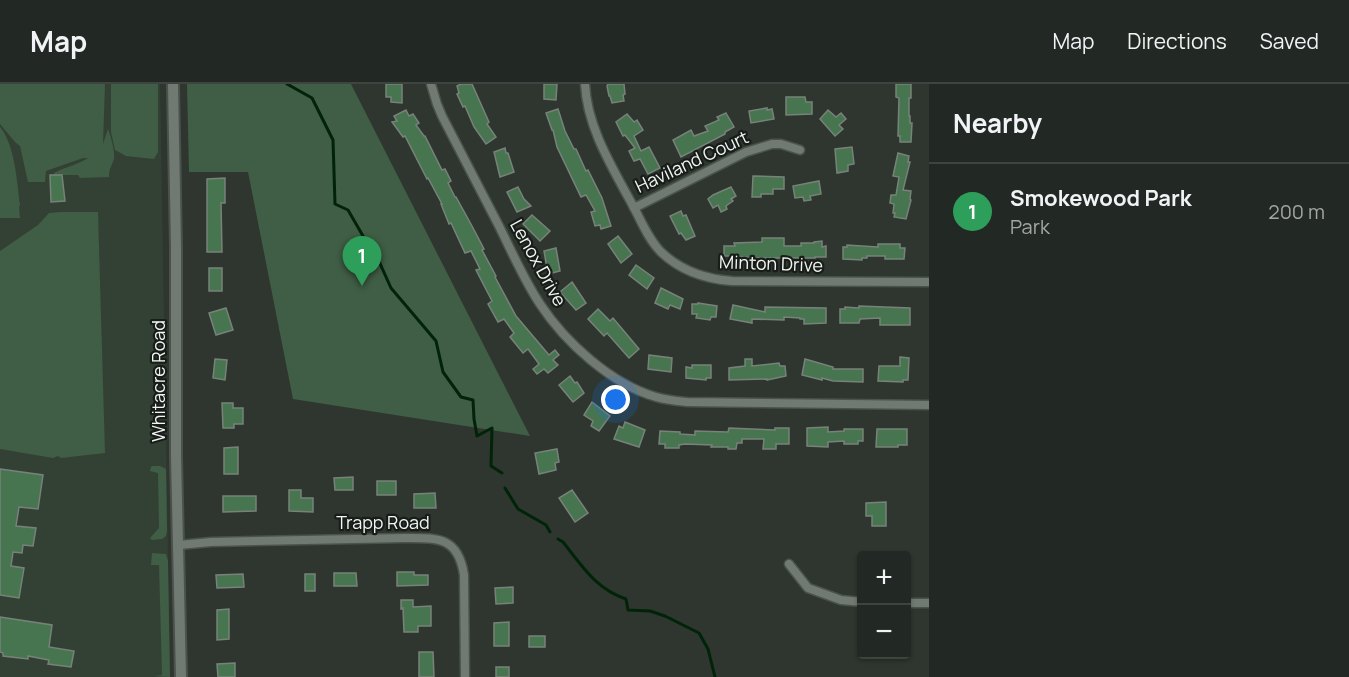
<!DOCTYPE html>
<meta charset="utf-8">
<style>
:root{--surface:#222823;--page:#2e3430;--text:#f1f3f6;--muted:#a2a6a6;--line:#3f4441;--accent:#ea580c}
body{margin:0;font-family:Manrope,sans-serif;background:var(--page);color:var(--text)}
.controls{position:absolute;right:18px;bottom:18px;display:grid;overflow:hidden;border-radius:6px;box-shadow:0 2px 4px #0004}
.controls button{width:54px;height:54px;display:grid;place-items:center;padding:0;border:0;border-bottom:2px solid var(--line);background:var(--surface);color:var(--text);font:30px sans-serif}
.you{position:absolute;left:616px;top:316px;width:21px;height:21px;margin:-15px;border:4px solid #fff;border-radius:50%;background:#1a73e8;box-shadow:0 0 0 9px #1a73e833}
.badge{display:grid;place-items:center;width:39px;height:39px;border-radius:50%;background:var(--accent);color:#fff;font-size:20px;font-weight:700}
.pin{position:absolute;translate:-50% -50px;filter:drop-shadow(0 2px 3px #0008)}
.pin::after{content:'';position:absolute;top:32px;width:21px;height:18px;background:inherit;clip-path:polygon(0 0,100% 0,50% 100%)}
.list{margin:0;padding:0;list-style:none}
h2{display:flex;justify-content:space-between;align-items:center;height:78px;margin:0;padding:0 24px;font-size:26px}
h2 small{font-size:20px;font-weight:400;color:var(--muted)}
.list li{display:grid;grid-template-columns:39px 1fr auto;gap:18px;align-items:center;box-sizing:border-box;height:96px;padding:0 24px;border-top:2px solid var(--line)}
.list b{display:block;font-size:22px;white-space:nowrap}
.list p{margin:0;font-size:20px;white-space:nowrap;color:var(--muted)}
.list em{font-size:20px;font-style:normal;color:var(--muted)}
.map{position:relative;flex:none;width:929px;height:593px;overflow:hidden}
header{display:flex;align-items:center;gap:36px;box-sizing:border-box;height:84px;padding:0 30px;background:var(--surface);border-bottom:2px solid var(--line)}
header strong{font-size:28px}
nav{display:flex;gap:33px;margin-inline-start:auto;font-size:21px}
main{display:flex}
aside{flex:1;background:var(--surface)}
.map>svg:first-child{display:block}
.built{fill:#334135}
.green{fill:#405d45}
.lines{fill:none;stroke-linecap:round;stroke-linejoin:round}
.stream{stroke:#012409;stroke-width:3}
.building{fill:#47754f;stroke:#78827a;stroke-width:1.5}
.minor-casing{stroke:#4a524b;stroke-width:11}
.tertiary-casing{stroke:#4a524b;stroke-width:14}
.minor{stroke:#717a72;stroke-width:8}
.tertiary{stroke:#717a72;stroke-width:10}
.labels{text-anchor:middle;stroke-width:4.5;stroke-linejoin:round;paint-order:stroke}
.street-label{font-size:18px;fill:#f0f6f1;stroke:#191d19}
</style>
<header>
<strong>Map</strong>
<nav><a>Map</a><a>Directions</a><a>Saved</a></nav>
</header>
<main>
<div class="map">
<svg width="929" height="593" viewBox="0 0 929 593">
<rect width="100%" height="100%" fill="#2e362f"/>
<path class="built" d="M0 0H160L170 593H0Z"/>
<g class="green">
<path d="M0 0H105L103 60 108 45C111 54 115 66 114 75 112 82 109 83 109 93L80 94 78 91H54V89C65 83 77 81 88 74H83L46 87 45 98H28L20 62 15 58 0 40Z"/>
<path d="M111 0H158V68L154 75 126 72 115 66 111 48Z"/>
<path d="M187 0H351L530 352 293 315 248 88H189Z"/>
<path d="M0 43C15 61 17 98 20 121L19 123 20 134H0Z"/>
<path d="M60 128H98L105 369 61 374 58 372 53 374 0 365V167L38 141 49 129Z"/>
<path d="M152 382H160L166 385 167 447 166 452 162 455 152 456 150 454 159 444 158 389 150 387 151 383Z"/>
<path d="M152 469 166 470 168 477 170 593 154 592 162 591 159 481H151Z"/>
</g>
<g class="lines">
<g class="stream">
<path d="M287 0 312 14 333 56 335 120 348 126 363 152 373 164 391 204 436 257 443 288 461 313 473 316 474 335 477 352 492 344 491 382 502 389"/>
<path d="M505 404 518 425 546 441 550 448"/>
<path d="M558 455 563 458C582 482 596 505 626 515L628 526 650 527 665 532 699 549 708 565 715 593"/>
</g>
</g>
<g class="building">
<path d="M386 0H402V19L391 18V13H386Z"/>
<path d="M461 0H472L489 38 487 40 496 53 486 60 474 43 465 22 463 23 457 10 459 9 457 2Z"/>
<path d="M544 0H557L556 16 544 15Z"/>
<path d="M608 0H624L625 10 623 11 624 17 612 19 610 12H609L607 2Z"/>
<path d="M896 0H911V14H909V32H910V39H912L911 58H900V52H898L899 14 896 13Z"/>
<path d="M786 13H805L806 18H812V30L786 31Z"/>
<path d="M767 24V26L772 25 774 35 751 39 749 27Z"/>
<path d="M558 25 565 47 574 65H576L586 87 588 86 602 114 611 142 601 145 600 141 595 142 591 128 595 127 586 111 581 113 557 63 553 46H552L546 29Z"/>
<path d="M406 26 409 32 413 30 419 39 416 41 424 52H425L442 86 445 85 451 97 448 99 455 113H456L472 142 484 165 482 166 496 192 495 193 516 232 549 271 555 266 559 271 553 276 558 281 548 289 544 285 537 290 533 285 539 280 528 265 523 269 510 253 514 249 504 235 498 238 488 220 492 217 476 186 480 185 471 167 465 169 451 139 449 140 441 120H442L428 94 427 95 405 52 403 53 392 38 397 37 394 32Z"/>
<path d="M828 26 836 33 841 29 846 35 839 41 843 45 835 52 820 35Z"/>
<path d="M726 29 734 43 725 48V50L681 73 673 56 691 46 694 52 708 47 705 42 719 36 717 33Z"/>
<path d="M627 30 634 38 637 36 643 46 634 52 641 67 649 63 660 84 648 90 640 75 634 77 629 67 635 64 625 51 623 52 616 38Z"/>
<path d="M852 63 854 80 848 81V87L837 89 835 65Z"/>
<path d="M505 64 506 69H508L514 88 500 93 494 68Z"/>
<path d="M898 69 909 72 908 78H910L903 106 911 107 910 115 911 116 906 135 894 133 895 129H893L894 120 890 119 891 111H896L899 93 893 92Z"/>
<path d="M50 91H62L65 117 51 118Z"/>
<path d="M753 92 784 93V105H773V110H761V113H752Z"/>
<path d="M225 94V119H221L222 168H207V95Z"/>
<path d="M819 97 821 110 810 112 811 116 804 117 803 113 795 114 793 102Z"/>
<path d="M518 103 524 115 531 122 517 128 507 108Z"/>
<path d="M731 103 736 112 731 115 733 117 726 122 727 125 721 128 718 121 713 124 708 115 713 111Z"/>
<path d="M681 127 683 132 686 131 695 152 686 156 681 149 679 150 670 132Z"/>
<path d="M532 131 550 147 540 157 523 140Z"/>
<path d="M618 152 632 170 621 179 608 160Z"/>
<path d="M762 154H784V162H801V159H814V158L822 157V163L826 162V173H815V174H762L734 173V172H724V162H735L734 159 762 158Z"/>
<path d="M878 160H900V164H905L904 175H885V172H867V174H862V176L843 175V163H847V161L878 163Z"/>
<path d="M556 164 560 187 548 190 544 167Z"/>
<path d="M636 181 654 194 647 205 629 191Z"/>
<rect x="209" y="184" width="13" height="23"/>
<path d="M572 198 586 219 576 226 560 208Z"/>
<path d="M661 204 683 215 680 225 670 221 668 225 655 219Z"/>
<path d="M698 219 717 222 716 233H711L710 236 696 234 697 230H692V220H698Z"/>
<path d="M733 221 765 228V223L826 224V239L804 240V235H800V234L784 233V236L752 235V239L730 235Z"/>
<path d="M859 222 910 224V241H880V234L860 235 859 239H840V225H845V223L859 224Z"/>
<path d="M226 224 233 246 216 251 209 229Z"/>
<path d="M598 225 610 237 613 234 639 265 629 274 607 249 604 252 588 235Z"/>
<path d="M649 271 672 274 671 288 648 285Z"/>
<path d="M900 273 909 274 908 296H903V298L878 297 879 282H900Z"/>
<path d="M215 275 227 276 225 296 213 294Z"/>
<path d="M745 275H752V282L779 279 780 282H785L786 292 767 296V295L729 296V284L745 282Z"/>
<path d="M805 275 833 283V285H863V298L833 297 822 294V296L802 291Z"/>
<path d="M692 281H711V294H706V296L686 294V283L692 284Z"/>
<path d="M570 292 575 299 577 298 584 309 573 318 559 301Z"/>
<path d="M592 318 610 332 599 347 591 342 593 337 584 331Z"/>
<path d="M222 319H233V324H243V340H234V344H223Z"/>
<path d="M625 338 645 346 639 363 614 355 619 342 623 344Z"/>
<path d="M828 343V348L844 347V345H863V357H858V360H844V357L828 358V363L807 362V344Z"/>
<path d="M729 344 775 346V344H789V360H776V365H763L764 355H742V359H737L736 365H728V363H711L712 361 685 360 679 361V364H665V360H659L660 347 680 348V350L695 351V347L728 348Z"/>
<path d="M877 345H907V361H898V363H876Z"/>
<path d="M238 363V390H224V364Z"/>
<path d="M557 365 559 378 555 379 556 386 539 390 535 369Z"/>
<path d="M0 385 43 391 38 425 19 423 16 442 36 444 33 462 23 461 22 469 13 468 11 482 24 484 19 514 0 511Z"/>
<path d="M353 393V406H335L334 394Z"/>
<rect x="377" y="397" width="19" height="14"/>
<path d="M289 406H301V414H313V428L289 427Z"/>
<path d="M572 406 588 429 575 438 559 414Z"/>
<path d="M435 409 436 424H414V410Z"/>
<path d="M223 412H256V427L223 428Z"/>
<path d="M886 418V442H872V432H866V419Z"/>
<path d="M397 488H414V491H428V501L397 502Z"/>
<path d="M334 489H356L357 502H334Z"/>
<path d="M243 490 244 503 217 504 216 491Z"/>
<rect x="305" y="490" width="10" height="17"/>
<path d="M513 503V519L496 520 495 504Z"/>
<path d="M401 516H413V523L431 522V542H418V548H404L403 524 401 525Z"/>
<path d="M229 525V555L217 556V526Z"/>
<path d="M0 533 52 541 49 563 74 567 71 583 48 580 49 576 28 572V575L3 572V569L0 568Z"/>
<path d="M509 538V562H494V539Z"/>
<rect x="529" y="552" width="16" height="11"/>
<path d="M419 568H433L434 593H419Z"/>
<path d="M235 579V593H218L217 580Z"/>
<rect x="496" y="583" width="13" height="10"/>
</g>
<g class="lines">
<defs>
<g id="minor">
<path d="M431 0 437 20 442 32C461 69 480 106 499 142 512 168 524 196 540 220 565 258 611 300 656 313 666 316 677 317 687 318L929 321"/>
<path d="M585 0C587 43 612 83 632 120 641 136 648 155 661 168 681 187 705 195 732 197L929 198"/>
<path d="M634 124 746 68 772 60H781L800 66"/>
<path d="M179 461 211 458 404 454C437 454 458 452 464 491L465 593"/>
<path d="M789 480 808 504 841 516 862 518"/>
<path d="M906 519H929"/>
</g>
<path id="tertiary" d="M173 0 176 163V373L181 593"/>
</defs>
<use href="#minor" class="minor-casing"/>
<use href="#tertiary" class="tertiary-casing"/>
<use href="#minor" class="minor"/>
<use href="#tertiary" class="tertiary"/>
</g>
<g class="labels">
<g class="street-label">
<text transform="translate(692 78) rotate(-25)" y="6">Haviland Court</text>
<text transform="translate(538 179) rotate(61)" y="6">Lenox Drive</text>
<text transform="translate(771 180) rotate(2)" y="6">Minton Drive</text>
<text transform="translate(159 297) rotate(-90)" y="6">Whitacre Road</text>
<text x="383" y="445">Trapp Road</text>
</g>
</g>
</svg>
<div class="controls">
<button>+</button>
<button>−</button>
</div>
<div class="you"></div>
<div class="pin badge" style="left:362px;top:202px;background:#2e9e5b">1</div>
</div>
<aside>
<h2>Nearby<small></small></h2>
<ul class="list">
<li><span class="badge" style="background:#2e9e5b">1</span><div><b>Smokewood Park</b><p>Park</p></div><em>200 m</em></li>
</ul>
</aside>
</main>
